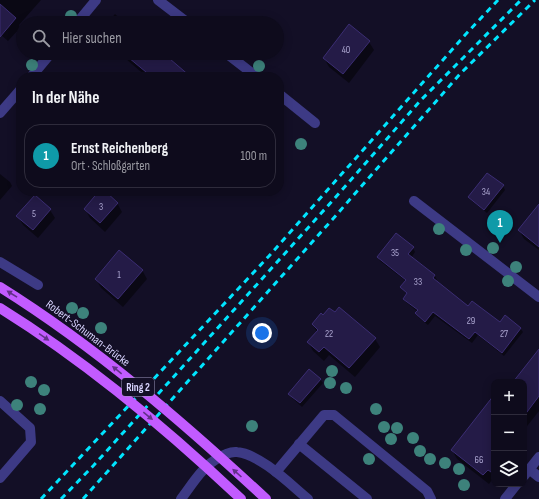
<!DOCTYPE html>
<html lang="de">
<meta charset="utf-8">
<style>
:root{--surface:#0e0b1c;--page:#171425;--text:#f1f3f6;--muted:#9b9ba3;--line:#2e2b3b;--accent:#00e5ff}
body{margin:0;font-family:"Sofia Sans Condensed",sans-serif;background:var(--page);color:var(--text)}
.controls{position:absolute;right:12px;bottom:12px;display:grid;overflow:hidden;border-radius:8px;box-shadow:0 2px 10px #0003}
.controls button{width:36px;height:36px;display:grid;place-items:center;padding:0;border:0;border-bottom:1px solid var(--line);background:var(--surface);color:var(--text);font:20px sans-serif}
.you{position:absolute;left:262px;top:333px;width:14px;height:14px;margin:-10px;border:3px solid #fff;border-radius:50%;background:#1a73e8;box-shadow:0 0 0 6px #1a73e833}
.badge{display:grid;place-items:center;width:26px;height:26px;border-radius:50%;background:var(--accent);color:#fff;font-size:13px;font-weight:700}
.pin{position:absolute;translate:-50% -33px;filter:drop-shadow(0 1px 2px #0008)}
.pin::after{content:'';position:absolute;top:21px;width:14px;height:12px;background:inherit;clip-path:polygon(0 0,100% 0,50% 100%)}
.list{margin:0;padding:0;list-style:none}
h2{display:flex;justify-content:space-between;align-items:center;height:52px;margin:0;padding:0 16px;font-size:17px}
h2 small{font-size:13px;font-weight:400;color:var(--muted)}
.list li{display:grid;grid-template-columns:26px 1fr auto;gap:12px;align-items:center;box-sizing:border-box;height:64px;margin:0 8px 8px;padding:0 8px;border:1px solid var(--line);border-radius:16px}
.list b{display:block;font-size:15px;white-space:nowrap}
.list p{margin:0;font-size:13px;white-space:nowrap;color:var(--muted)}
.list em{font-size:13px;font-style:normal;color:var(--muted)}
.icon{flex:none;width:22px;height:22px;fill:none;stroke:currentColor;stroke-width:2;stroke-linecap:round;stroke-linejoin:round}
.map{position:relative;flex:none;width:539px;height:499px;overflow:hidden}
.search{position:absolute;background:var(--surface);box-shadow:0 2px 10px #0003;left:16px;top:16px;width:268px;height:44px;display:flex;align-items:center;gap:10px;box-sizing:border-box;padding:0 14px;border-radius:22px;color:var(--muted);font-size:15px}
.panel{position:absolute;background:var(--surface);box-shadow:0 2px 10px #0003;left:16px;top:72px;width:268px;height:124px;border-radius:16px}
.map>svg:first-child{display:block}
.shadow{fill:#0007}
.building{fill:#241b47;stroke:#3b2d73}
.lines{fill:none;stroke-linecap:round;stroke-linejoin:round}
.minor{stroke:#3d3a85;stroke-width:10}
.rail{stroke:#00e5ff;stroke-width:3;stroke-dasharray:6 5;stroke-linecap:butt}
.major-bridge{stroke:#c25bff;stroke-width:10}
.tree{fill:#3d827b}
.oneway{fill:#623188}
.labels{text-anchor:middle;stroke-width:3;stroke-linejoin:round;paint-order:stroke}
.number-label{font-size:10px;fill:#aca6d1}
.shield{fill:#130f26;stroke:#9e99be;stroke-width:1}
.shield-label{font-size:11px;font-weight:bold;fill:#d9d4ff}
.street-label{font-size:12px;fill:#d9d4ff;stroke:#130f26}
</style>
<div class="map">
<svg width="539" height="499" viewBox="0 0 539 499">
<rect width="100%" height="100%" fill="#130f26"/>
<g class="shadow">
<path d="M0 0H41L19 25 20 28 8 41 0 34Z"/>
<path d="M115 14 125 23H107Z"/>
<path d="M369 42 374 50 349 83 329 67 324 58Z"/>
<path d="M119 53H163L190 77H147Z"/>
<path d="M279 157 283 163 279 168Z"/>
<path d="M0 174 10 182 12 186 0 200Z"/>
<path d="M503 186 505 190 487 213 472 201 469 197Z"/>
<path d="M101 191H103L117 203 122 212 105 232 90 218 85 209Z"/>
<path d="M249 191H259L255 196Z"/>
<path d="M539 206V250L524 239 519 230Z"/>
<path d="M50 210 55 218 38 238 23 225 18 216Z"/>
<path d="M413 248 415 252 411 258 435 276 437 280 436 282 468 308 500 323 520 328 523 332 504 356 478 335 472 343 435 316 428 325 419 318 416 313 418 312 407 303 404 299 408 295 401 287 406 281 380 261 378 257Z"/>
<path d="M142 270 147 279 123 307 101 288 96 279Z"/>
<path d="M323 316 375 339 380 347 355 377 329 355 324 361 313 351 308 342 317 332 313 325Z"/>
<path d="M539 350V411L524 430V382H515Z"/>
<path d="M320 379 323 383 302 407 292 398 290 394Z"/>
<path d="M494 403V477L489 484 457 459 452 450Z"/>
</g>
<g class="building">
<path d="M0 4 16 18 0 37Z"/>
<path d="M349 24 370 41 343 74 323 58Z"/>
<path d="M123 53H163L191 77H152Z"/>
<path d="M487 173 504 185 484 210 468 197Z"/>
<path d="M99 191H105L118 203 100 223 84 209Z"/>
<path d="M35 195 51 209 33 230 16 216Z"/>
<path d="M539 204V247L518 230Z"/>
<path d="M396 233 414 247 408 254 435 275 433 278 468 306 472 301 500 322 505 315 521 328 502 353 475 332 469 339 433 312 425 322 415 313 418 310 403 299 407 293 400 287 406 280 377 257Z"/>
<path d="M119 250 143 270 118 299 95 279Z"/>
<path d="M339 307 376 338 349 368 324 347 319 352 307 342 318 330 312 324 321 313 323 315 329 308 335 312Z"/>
<path d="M539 349V396L524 416V382H513Z"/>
<path d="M309 369 321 379 300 403 288 394Z"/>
<path d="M494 395V474L488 470 483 475 451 450Z"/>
</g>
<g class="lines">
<g class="minor">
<path d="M158 0 188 23"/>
<path d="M77 23 96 0"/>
<path d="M226 53 257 77"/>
<path d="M31 77 51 53"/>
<path d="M279 94 315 123"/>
<path d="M0 113 21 89"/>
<path d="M414 201 539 297"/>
<path d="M0 262 38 285"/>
<path d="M0 401 30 428 31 442 0 478"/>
<path d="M299 444 367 499"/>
<path d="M529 469 539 477"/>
<path d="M276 472 324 415H334L427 491 431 499"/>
<path d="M524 476 539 457"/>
<path d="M181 499C191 486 201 469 215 460 221 456 229 451 237 452 260 454 291 485 308 499"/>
<path d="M505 499 517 484"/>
</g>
<g class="rail">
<path d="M41 499 269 256 465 35 498 0"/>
<path d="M61 499 94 465 334 199 421 100 521 0"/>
<path d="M83 499 331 221 460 74 535 0"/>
</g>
<g class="major-bridge">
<path d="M0 287C96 347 183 422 266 499"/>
<path d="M0 308C87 362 167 429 241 499"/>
</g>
</g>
<g class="tree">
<circle cx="71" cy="16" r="6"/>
<circle cx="32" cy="65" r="6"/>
<circle cx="259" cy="66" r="6"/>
<circle cx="301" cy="144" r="6"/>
<circle cx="439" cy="229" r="6"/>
<circle cx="493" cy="248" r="6"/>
<circle cx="466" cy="250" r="6"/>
<circle cx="516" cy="267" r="6"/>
<circle cx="508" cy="281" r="6"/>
<circle cx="72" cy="308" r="6"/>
<circle cx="83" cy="313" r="6"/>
<circle cx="101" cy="328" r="6"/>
<circle cx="332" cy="371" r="6"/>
<circle cx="31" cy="382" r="6"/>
<circle cx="330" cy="383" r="6"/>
<circle cx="346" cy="388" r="6"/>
<circle cx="44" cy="390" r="6"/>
<circle cx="17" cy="405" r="6"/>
<circle cx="40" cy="409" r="6"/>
<circle cx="376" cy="409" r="6"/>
<circle cx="252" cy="426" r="6"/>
<circle cx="384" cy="427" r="6"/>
<circle cx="397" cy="428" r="6"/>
<circle cx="413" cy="438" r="6"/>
<circle cx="391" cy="439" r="6"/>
<circle cx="420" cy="451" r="6"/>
<circle cx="369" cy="459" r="6"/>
<circle cx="430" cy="459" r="6"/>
<circle cx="445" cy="463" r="6"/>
<circle cx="459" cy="469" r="6"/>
<circle cx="464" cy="485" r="6"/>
</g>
<defs><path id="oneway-solid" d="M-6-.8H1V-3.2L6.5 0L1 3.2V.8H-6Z"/></defs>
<g class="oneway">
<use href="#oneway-solid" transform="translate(12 294) rotate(-148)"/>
<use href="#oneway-solid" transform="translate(44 337) rotate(34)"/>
<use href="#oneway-solid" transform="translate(117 370) rotate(-141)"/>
<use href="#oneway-solid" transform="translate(148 416) rotate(39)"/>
<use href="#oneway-solid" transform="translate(237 473) rotate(-138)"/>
</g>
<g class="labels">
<g class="number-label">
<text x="346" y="53">40</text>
<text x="486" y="195">34</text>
<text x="101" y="210">3</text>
<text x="34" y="217">5</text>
<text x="395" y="256">35</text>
<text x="119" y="278">1</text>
<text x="418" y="285">33</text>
<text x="471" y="324">29</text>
<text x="329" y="337">22</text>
<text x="504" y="337">27</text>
<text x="479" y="463">66</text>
</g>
<rect class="shield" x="122" y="378" width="32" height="18" rx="3"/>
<g class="shield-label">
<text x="138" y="391">Ring 2</text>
</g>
<g class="street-label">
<text transform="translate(88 333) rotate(37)" y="4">Robert-Schuman-Brücke</text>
</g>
</g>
</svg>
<div class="controls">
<button>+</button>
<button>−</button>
<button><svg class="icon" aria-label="layers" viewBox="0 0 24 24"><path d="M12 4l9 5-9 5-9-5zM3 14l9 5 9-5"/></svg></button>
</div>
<div class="you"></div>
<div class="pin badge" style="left:500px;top:243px;background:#0f9aa8">1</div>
<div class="search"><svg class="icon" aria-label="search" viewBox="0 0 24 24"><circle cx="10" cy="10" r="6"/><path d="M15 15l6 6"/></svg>Hier suchen</div>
<section class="panel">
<h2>In der Nähe<small></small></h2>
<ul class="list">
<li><span class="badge" style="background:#0f9aa8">1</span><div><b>Ernst Reichenberg</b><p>Ort · Schloßgarten</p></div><em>100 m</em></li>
</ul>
</section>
</div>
